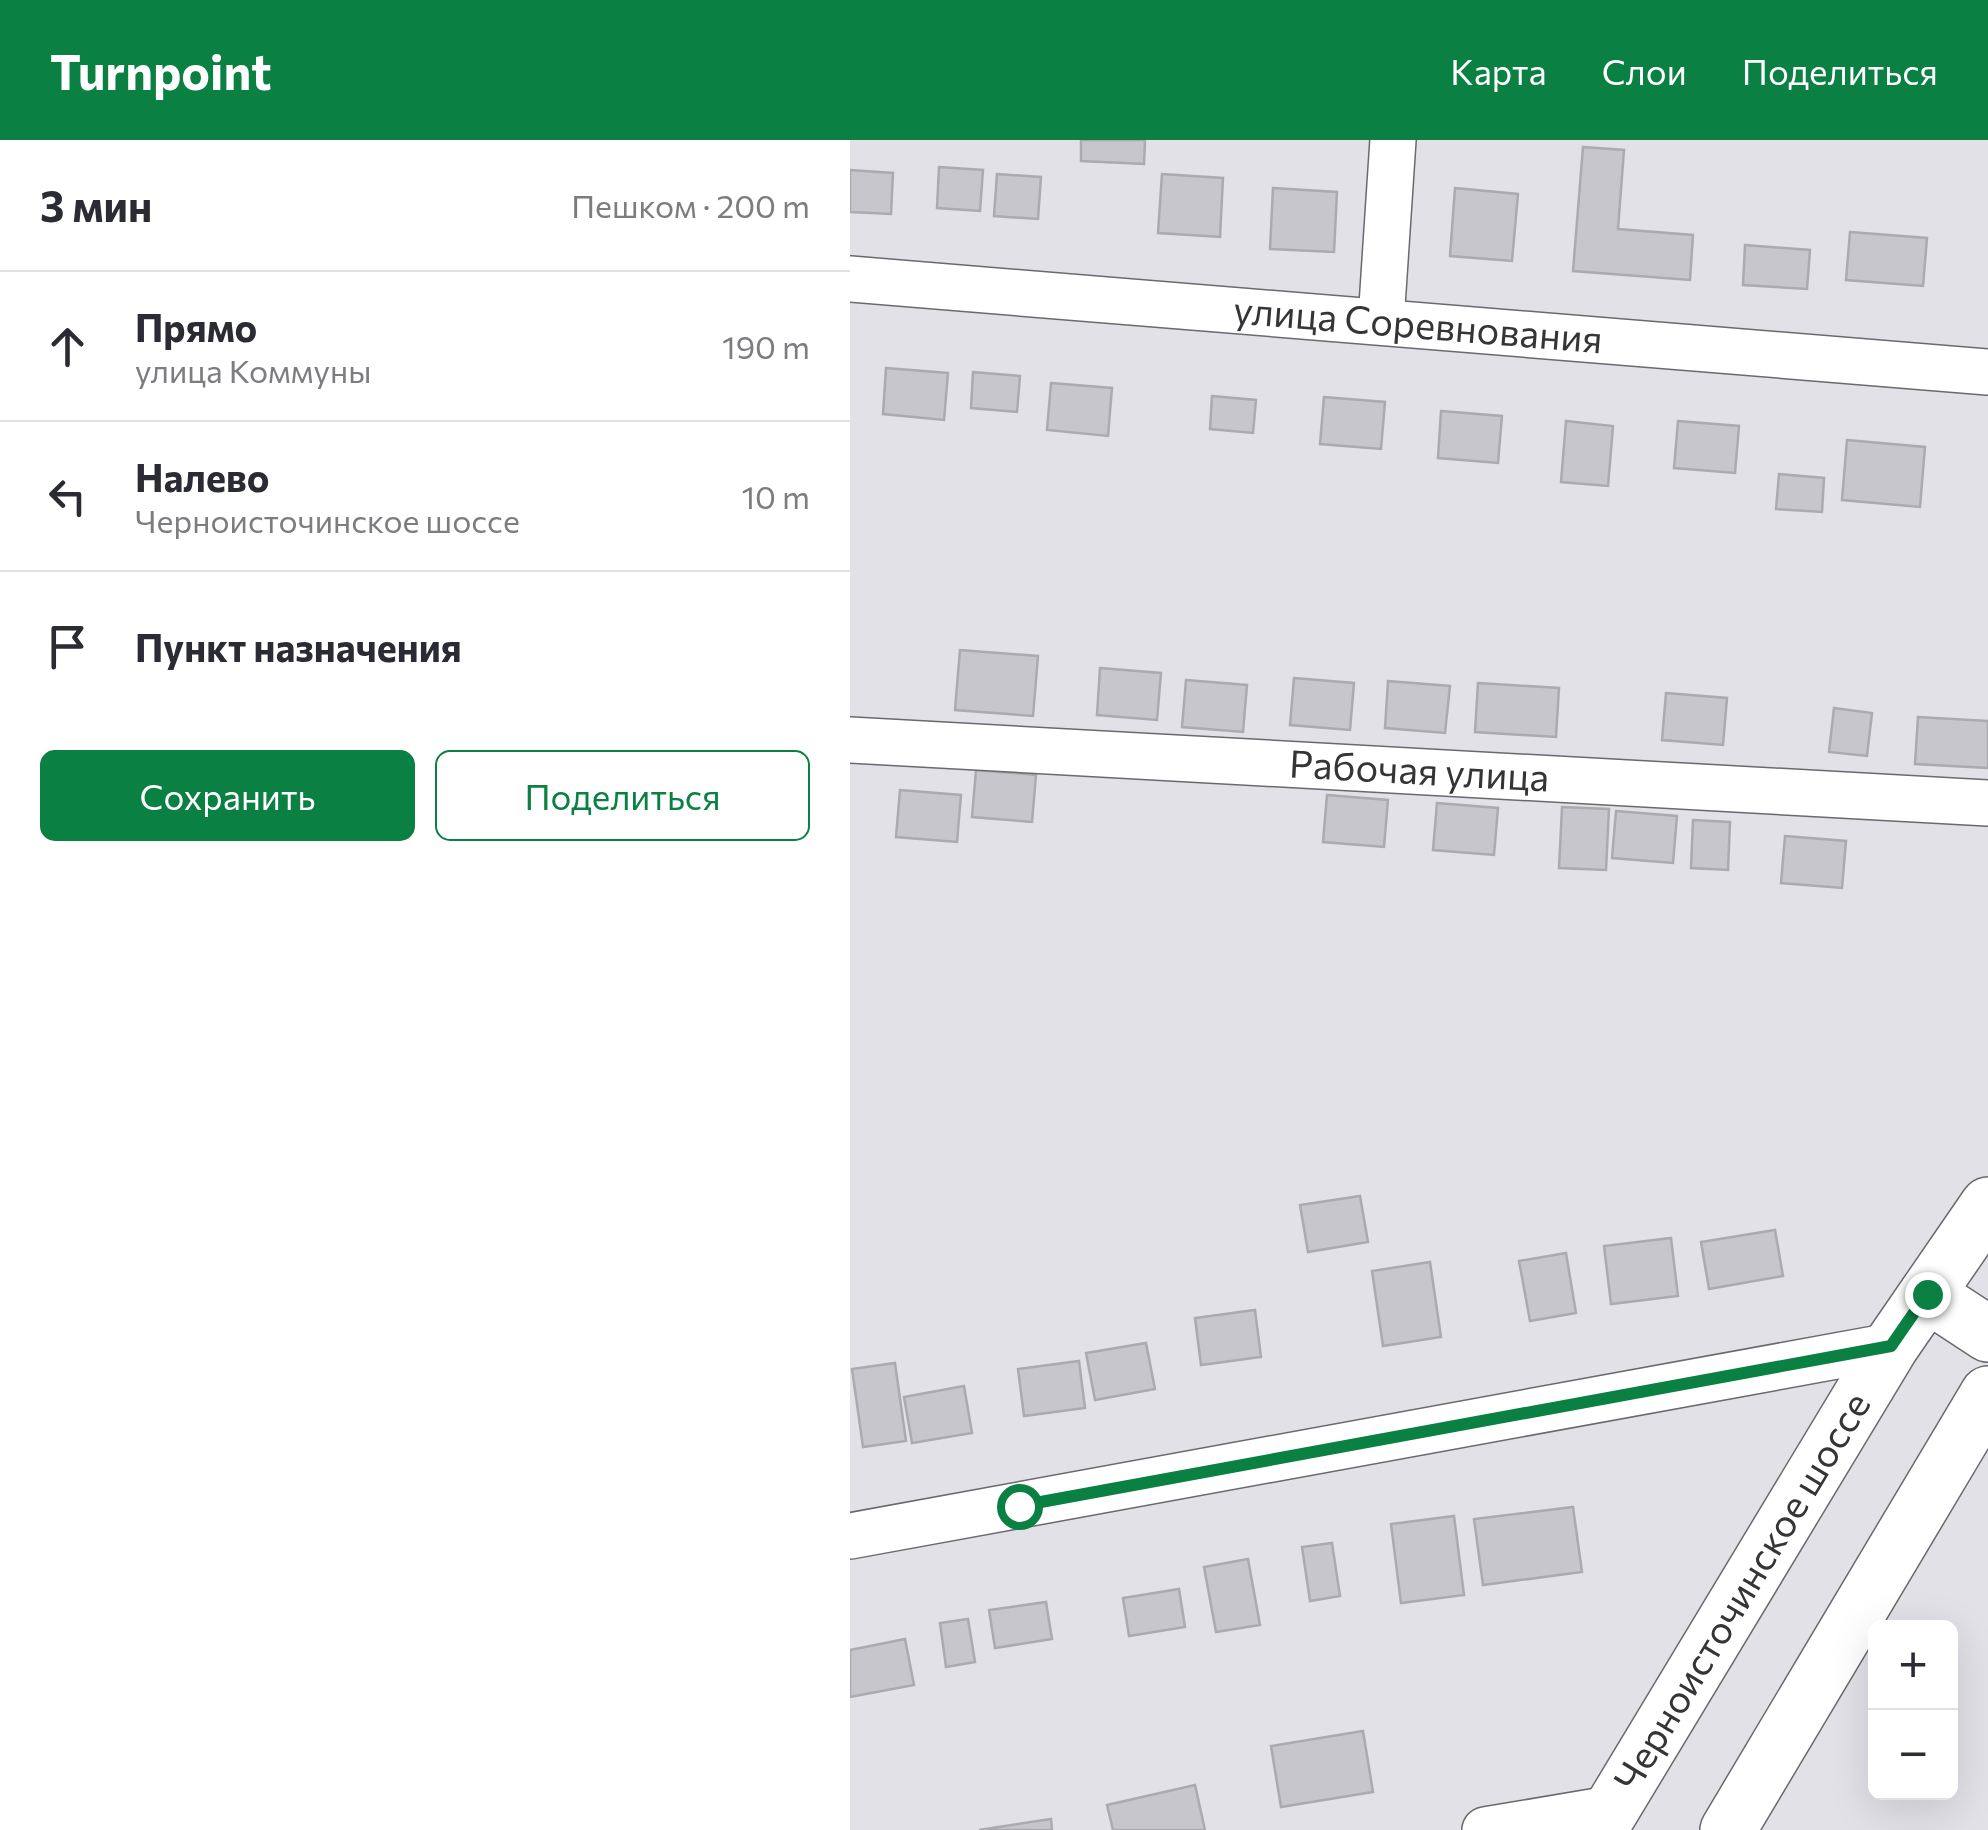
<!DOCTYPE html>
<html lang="ru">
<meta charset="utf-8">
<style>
:root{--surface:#fff;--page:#f7f7f7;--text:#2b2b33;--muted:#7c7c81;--line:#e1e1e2;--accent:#0b8043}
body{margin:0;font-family:Commissioner,sans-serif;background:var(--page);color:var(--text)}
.controls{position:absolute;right:30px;bottom:30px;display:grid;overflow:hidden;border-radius:15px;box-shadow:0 10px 40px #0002}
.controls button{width:90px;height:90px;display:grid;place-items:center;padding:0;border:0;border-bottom:2px solid var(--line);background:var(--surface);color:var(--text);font:50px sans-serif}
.stop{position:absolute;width:30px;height:30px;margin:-22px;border:8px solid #0b8043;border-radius:50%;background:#fff}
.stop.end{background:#0b8043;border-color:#fff;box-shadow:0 2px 10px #0008}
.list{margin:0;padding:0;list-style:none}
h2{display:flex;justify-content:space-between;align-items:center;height:130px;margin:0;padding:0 40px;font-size:42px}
h2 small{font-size:32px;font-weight:400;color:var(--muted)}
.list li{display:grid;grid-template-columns:65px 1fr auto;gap:30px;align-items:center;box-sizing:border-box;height:150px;padding:0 40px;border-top:2px solid var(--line)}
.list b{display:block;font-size:38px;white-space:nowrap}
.list p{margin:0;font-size:32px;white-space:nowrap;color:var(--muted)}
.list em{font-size:32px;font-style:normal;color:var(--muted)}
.actions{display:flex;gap:20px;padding:30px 40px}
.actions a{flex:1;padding:22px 0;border:2px solid var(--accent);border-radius:15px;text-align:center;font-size:35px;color:var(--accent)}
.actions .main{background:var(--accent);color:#fff}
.icon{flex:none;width:55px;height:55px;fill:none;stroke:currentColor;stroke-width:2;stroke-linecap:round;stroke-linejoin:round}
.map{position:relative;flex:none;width:1138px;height:1690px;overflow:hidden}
header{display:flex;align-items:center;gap:60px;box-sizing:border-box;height:140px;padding:0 50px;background:var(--accent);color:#fff}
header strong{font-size:48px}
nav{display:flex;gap:55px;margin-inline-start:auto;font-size:35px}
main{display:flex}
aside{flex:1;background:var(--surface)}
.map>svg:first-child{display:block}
.building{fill:#c6c6cc;stroke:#aaaaaf;stroke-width:2.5}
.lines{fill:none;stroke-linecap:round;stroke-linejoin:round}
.minor-casing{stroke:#69696e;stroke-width:48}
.major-casing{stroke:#69696e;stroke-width:58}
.minor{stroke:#fff;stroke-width:45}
.major{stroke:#fff;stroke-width:55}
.route{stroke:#0b8043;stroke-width:12}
.labels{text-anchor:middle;stroke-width:8;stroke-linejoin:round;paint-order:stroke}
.street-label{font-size:38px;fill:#353537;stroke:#eeeff4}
</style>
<header>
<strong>Turnpoint</strong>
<nav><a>Карта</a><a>Слои</a><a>Поделиться</a></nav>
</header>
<main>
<aside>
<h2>3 мин<small>Пешком · 200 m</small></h2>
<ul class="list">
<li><svg class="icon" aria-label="ahead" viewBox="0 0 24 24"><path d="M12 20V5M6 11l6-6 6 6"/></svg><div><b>Прямо</b><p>улица Коммуны</p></div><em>190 m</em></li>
<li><svg class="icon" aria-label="left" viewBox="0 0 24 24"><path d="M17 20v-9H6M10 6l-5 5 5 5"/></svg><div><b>Налево</b><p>Черноисточинское шоссе</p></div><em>10 m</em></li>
<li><svg class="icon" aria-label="arrive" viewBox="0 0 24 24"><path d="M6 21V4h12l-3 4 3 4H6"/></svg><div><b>Пункт назначения</b></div></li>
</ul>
<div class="actions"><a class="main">Сохранить</a><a>Поделиться</a></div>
</aside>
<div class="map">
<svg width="1138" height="1690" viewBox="0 0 1138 1690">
<rect width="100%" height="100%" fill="#e1e1e7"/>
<g class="building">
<path d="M231 0H295L294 24 231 21Z"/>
<path d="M733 7 774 10 768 89 843 95 840 140 723 131Z"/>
<path d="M89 27 133 30 130 71 87 68Z"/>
<path d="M0 30 43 33 41 74 0 72Z"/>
<path d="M147 34 191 37 188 79 144 76Z"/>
<path d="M312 34 373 38 370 97 308 93Z"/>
<path d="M423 48 487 52 484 112 420 109Z"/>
<path d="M605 48 668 54 662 121 600 116Z"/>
<path d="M1000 92 1077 98 1073 146 996 140Z"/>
<path d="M895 105 960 110 957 149 893 145Z"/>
<path d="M36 228 98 233 94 280 33 274Z"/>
<path d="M123 232 170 236 167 272 121 268Z"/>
<path d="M201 243 262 248 258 296 197 290Z"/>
<path d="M362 256 406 260 403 293 360 289Z"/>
<path d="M474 257 535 262 531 309 470 304Z"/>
<path d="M591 271 652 276 648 323 588 318Z"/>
<path d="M716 281 763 286 758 346 711 342Z"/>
<path d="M828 281 889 286 885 333 824 328Z"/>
<path d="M997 300 1075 307 1070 367 992 360Z"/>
<path d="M929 334 974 338 972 372 926 369Z"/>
<path d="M110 510 188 516 183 576 105 570Z"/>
<path d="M250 528 311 533 307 580 247 575Z"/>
<path d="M444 538 504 543 500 590 440 585Z"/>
<path d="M336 540 397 545 393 592 332 587Z"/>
<path d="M538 541 600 546 595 593 535 588Z"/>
<path d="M628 543 709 548 706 597 625 592Z"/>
<path d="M816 553 877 558 873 605 812 600Z"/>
<path d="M984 568 1022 573 1017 616 979 612Z"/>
<path d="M1068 577 1138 581V628L1065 624Z"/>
<path d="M126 630 186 635 182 682 122 677Z"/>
<path d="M50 650 111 655 107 702 46 697Z"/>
<path d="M477 655 538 660 534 707 473 702Z"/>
<path d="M587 663 648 668 644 715 583 710Z"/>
<path d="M712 667 759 669 756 730 709 728Z"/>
<path d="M766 671 827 676 823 723 762 718Z"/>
<path d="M843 680 880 682 878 730 841 728Z"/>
<path d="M935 696 996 701 992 748 931 743Z"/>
<path d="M510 1056 518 1102 458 1112 450 1065Z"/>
<path d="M925 1090 933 1136 859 1149 851 1102Z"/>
<path d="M821 1098 828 1156 761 1164 754 1106Z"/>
<path d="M716 1113 726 1173 680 1181 669 1121Z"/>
<path d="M580 1122 591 1197 533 1206 522 1131Z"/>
<path d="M405 1170 411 1217 351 1225 345 1178Z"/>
<path d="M296 1203 305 1249 245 1260 236 1213Z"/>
<path d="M229 1221 235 1268 174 1276 168 1229Z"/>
<path d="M45 1223 56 1301 13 1307 2 1229Z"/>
<path d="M114 1246 122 1293 62 1303 54 1257Z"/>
<path d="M723 1367 732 1432 633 1445 624 1379Z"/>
<path d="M604 1376 614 1455 551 1463 541 1384Z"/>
<path d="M482 1403 490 1456 460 1461 452 1407Z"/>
<path d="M398 1419 410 1485 366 1492 354 1427Z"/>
<path d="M329 1449 335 1487 279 1496 273 1458Z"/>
<path d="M196 1462 202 1499 145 1508 139 1470Z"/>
<path d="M118 1479 125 1522 96 1527 90 1483Z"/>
<path d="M55 1499 64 1545 0 1557V1510Z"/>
<path d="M513 1591 523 1652 431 1667 421 1606Z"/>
<path d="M345 1645 355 1690H263L257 1665Z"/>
<path d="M201 1679 202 1690H129Z"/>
</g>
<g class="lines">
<defs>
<g id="minor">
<path id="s1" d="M0 139 1138 232"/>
<path d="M531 181 543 0"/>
<path id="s2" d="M0 600 1138 663"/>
<path d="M0 1396 1041 1206"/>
<path d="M635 1690 760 1669"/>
</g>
<g id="major">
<path d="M1077 1154 1138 1194"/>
<path id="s3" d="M749 1690 1041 1206 1138 1065"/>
<path d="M878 1690 1138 1254"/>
</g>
</defs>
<use href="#minor" class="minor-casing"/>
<use href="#major" class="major-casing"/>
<use href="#minor" class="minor"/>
<use href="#major" class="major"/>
</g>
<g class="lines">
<path class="route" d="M169 1366 1041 1206 1077 1154"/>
</g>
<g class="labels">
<g class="street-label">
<text dy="13" stroke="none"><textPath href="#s1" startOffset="570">улица Соревнования</textPath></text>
<text dy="13" stroke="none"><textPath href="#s2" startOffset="570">Рабочая улица</textPath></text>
<text dy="13" stroke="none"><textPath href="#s3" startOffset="278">Черноисточинское шоссе</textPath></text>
</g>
</g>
</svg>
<div class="controls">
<button>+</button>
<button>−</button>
</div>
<div class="stop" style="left:169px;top:1366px"></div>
<div class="stop end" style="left:1077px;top:1154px"></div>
</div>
</main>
